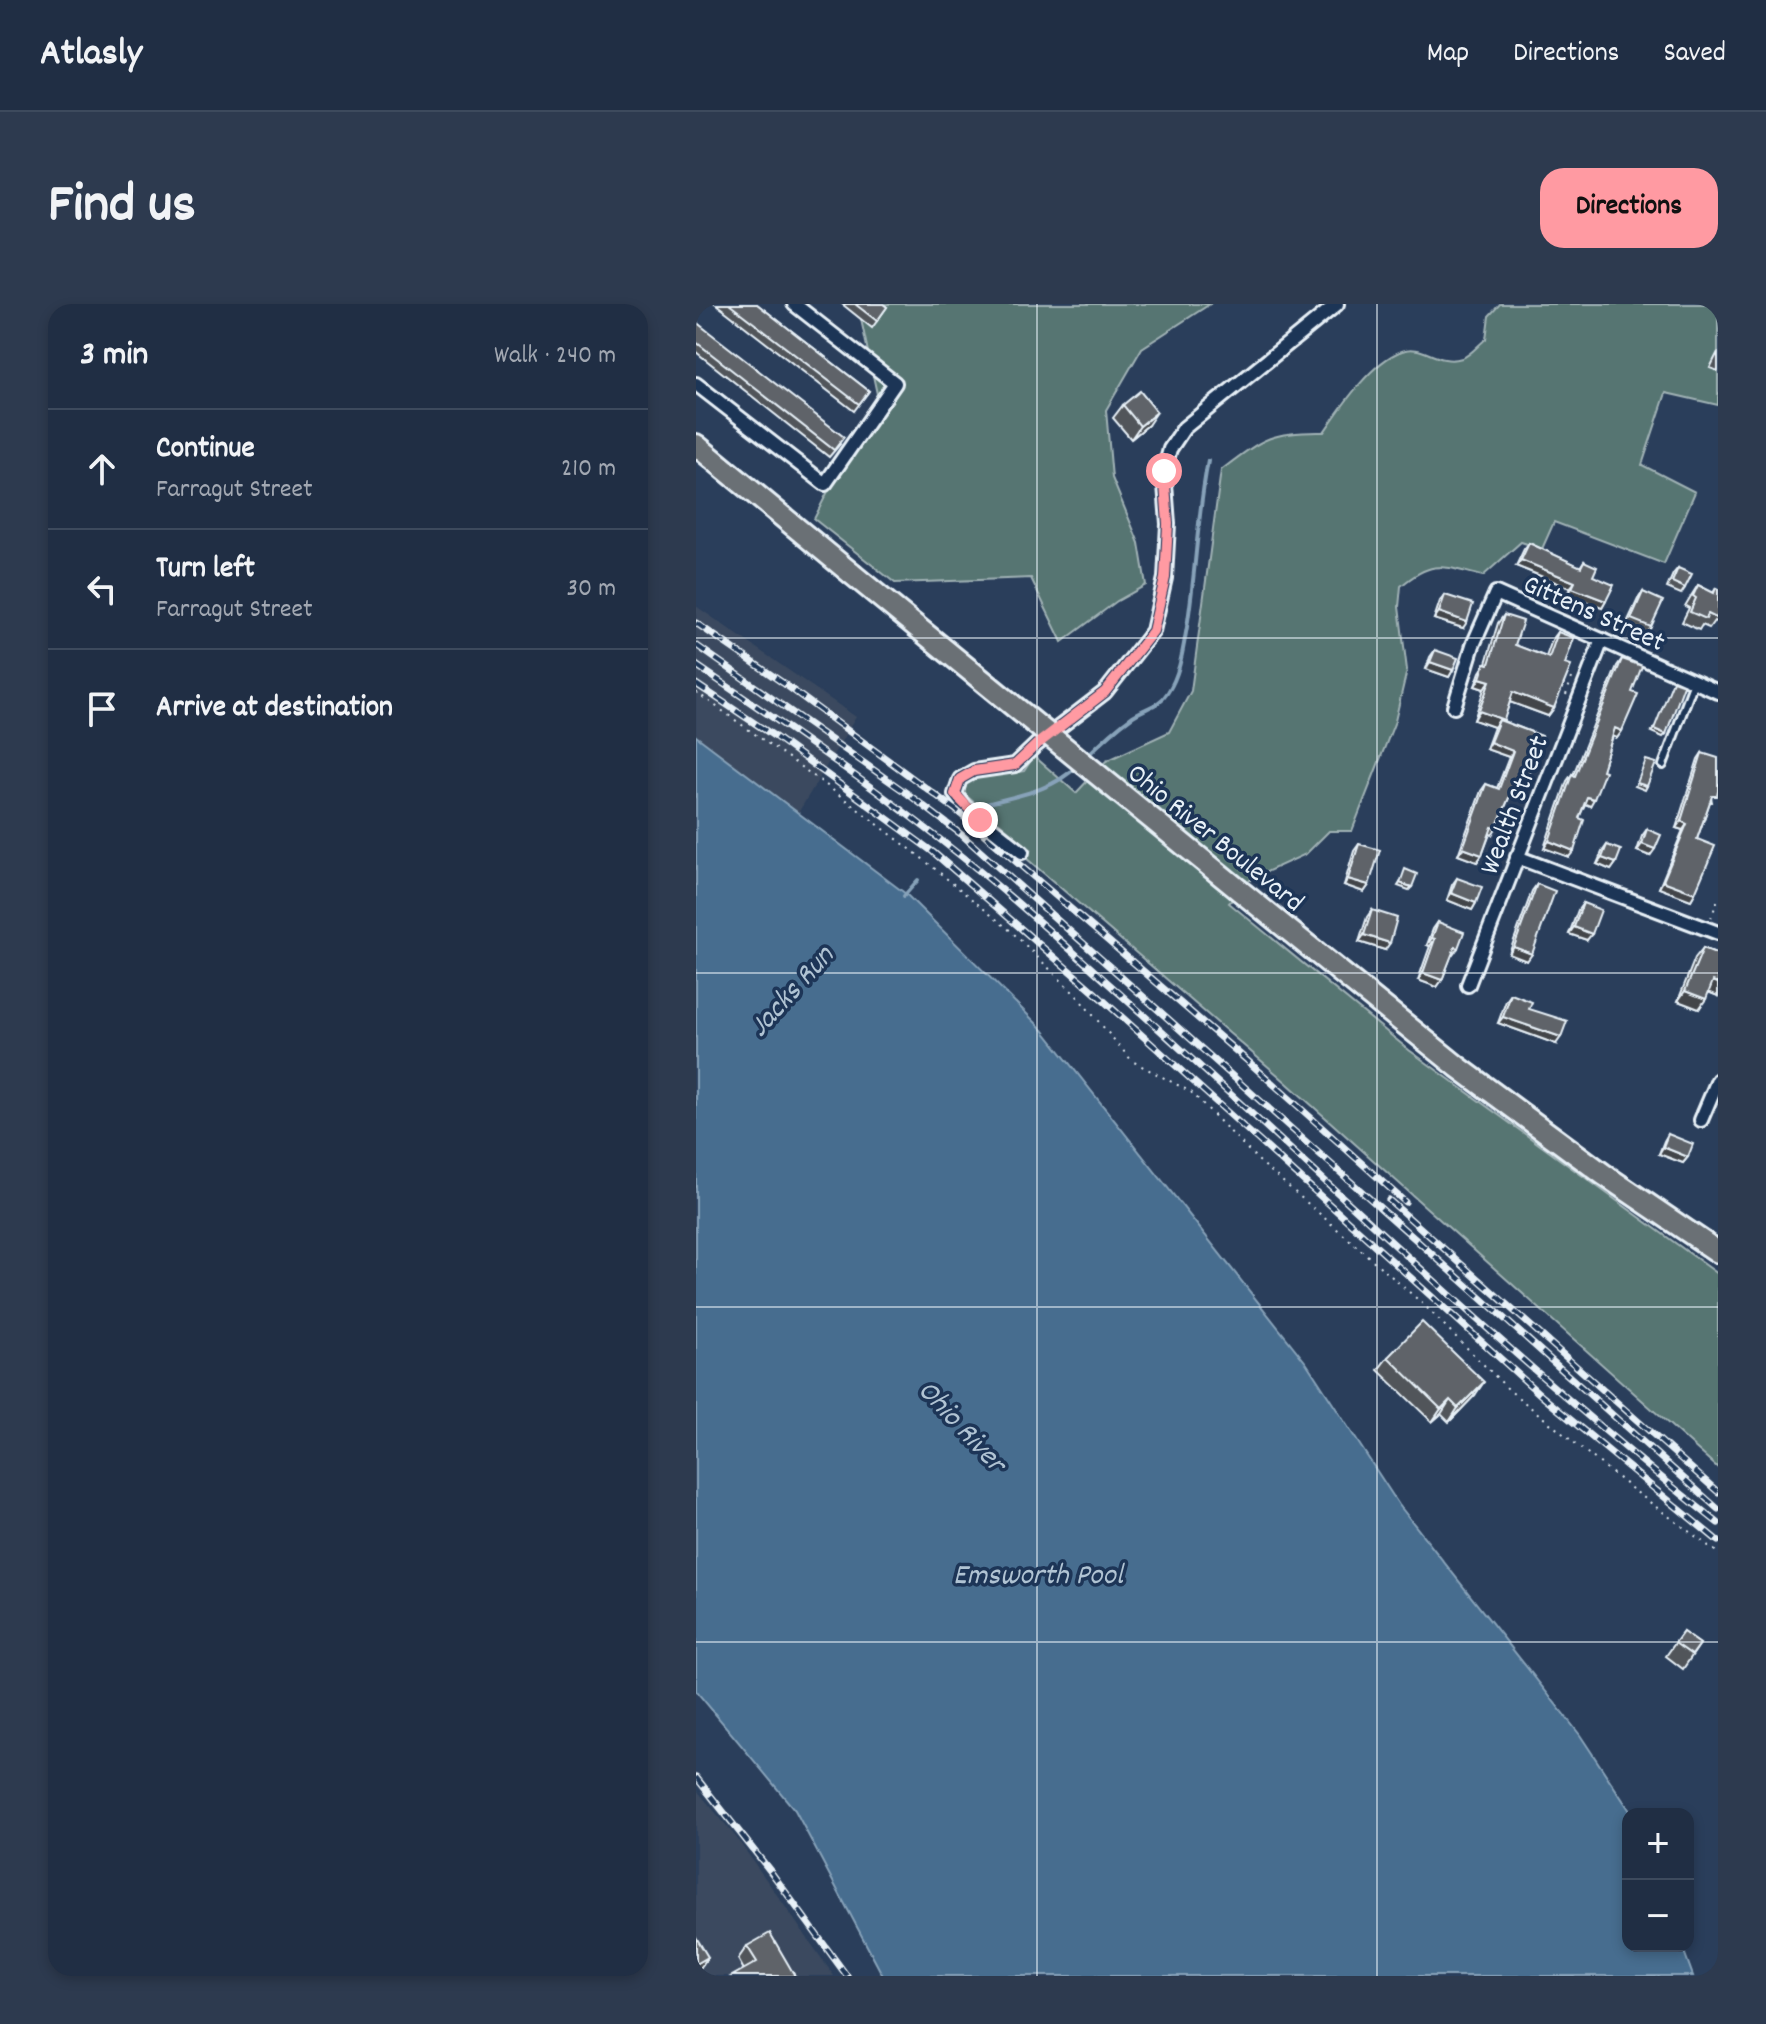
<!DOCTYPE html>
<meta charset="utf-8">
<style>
:root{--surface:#202e44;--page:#2d3a4f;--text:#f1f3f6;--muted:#a2a8b2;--line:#3d4a5d;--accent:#ff9aa2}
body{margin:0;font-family:Dekko,sans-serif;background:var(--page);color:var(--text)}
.controls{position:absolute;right:24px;bottom:24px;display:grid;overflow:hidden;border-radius:16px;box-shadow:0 4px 12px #0003}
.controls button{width:72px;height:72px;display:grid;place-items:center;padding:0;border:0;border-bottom:2px solid var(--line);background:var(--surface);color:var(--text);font:40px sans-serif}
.stop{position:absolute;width:24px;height:24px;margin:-18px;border:6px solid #ff9aa2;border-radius:50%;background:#fff}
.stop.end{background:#ff9aa2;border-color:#fff;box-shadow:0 2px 8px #0008}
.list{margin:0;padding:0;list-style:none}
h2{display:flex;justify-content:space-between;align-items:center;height:104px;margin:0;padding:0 32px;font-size:34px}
h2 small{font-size:26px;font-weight:400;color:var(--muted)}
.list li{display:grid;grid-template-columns:52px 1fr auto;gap:24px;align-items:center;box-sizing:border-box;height:120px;padding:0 32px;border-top:2px solid var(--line)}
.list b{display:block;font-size:30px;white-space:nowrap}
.list p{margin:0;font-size:26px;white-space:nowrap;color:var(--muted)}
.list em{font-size:26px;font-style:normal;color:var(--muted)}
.icon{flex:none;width:44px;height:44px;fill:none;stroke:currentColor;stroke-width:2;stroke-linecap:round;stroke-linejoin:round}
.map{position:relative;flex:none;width:1022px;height:1672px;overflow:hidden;border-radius:24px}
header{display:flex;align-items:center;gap:48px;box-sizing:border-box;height:112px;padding:0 40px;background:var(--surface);border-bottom:2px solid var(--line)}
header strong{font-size:38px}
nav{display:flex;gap:44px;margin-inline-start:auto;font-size:28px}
.intro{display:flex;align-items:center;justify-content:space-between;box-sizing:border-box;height:192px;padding:0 48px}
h1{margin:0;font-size:56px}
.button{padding:20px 36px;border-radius:24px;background:var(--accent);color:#111;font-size:28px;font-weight:700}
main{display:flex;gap:48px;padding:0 48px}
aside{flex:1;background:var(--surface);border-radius:24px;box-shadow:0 4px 12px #0003}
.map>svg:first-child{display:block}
.built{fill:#3a495f}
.green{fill:#577472;stroke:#a0b2b5;stroke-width:2}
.water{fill:#476d8f;stroke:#87a2b9;stroke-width:2}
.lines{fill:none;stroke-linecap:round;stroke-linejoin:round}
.stream{stroke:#87a2b9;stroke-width:4}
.service-casing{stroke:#e8f1f8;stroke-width:12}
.minor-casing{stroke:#e8f1f8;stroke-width:18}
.trunk-casing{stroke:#e8f1f8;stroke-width:26}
.path{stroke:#e8f1f8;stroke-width:2;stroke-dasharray:2 6;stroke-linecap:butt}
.service{stroke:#1d3557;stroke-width:6}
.minor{stroke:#1d3557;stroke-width:12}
.trunk{stroke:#6b6f75;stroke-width:20}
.rail-casing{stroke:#e8f1f8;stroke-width:7}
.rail{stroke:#1d3557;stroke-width:4;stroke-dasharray:12;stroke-linecap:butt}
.trunk-bridge-casing{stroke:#e8f1f8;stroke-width:26;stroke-linecap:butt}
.trunk-bridge{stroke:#6b6f75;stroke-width:20}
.wall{fill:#51555a;stroke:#e8f1f8;stroke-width:2}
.shaded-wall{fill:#42454a;stroke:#e8f1f8;stroke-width:2}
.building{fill:#5e6369;stroke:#e8f1f8;stroke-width:2}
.route{stroke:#ff9aa2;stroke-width:10}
.grid{fill:none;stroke:#e8f1f8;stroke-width:2;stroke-opacity:0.55}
.labels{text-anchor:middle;stroke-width:7;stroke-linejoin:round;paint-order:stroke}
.street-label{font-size:28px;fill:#e8f1f8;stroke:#1d3557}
.water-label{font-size:30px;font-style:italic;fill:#b0c3d3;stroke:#1d3557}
</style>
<header>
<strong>Atlasly</strong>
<nav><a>Map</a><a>Directions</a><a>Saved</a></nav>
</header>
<div class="intro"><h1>Find us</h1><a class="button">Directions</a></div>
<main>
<aside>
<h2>3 min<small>Walk · 240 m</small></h2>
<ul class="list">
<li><svg class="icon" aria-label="ahead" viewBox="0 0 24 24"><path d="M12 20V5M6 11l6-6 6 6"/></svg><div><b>Continue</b><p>Farragut Street</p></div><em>210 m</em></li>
<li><svg class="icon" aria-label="left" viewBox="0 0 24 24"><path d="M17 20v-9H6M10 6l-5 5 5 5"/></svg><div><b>Turn left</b><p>Farragut Street</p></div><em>30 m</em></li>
<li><svg class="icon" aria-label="arrive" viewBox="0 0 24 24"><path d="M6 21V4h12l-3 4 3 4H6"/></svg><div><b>Arrive at destination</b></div></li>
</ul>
</aside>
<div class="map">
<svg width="1022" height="1672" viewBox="0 0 1022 1672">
<rect width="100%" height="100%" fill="#2a3e5b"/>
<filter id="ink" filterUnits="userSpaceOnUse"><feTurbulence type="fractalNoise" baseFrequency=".0125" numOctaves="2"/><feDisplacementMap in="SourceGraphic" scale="16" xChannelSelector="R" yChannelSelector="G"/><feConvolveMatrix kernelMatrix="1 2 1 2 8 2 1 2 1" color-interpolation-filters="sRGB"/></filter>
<g filter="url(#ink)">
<g class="built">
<path d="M0 302 160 413 102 509 0 432Z"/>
<path d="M0 1485 40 1533 138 1672H0Z"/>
</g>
<g class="green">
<path d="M166 0H514L446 44 410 106 416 174 443 239 450 281 421 297 366 338 335 274 199 279 118 215 181 90 163 6Z"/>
<path d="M804 0H1022V101L970 89 946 161 999 188 968 260 858 218 846 245 825 238 787 272C748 263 738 254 705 282L703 303 711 366 699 417 656 527H633L610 550 555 575 533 599 713 746 1022 970V1164L583 772 330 554 335 545 268 490 270 480 281 474 328 467 338 452 380 489 410 457 473 428 495 387 525 166C566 135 575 127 628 128 646 102 675 58 706 47 727 39 741 62 766 54 774 52 783 40 790 35L793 12Z"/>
</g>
<path class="water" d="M0 432 210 590 347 726 611 1060 703 1201 884 1431 936 1510H932V1642H986L997 1672H187L99 1506 0 1387Z"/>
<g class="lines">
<g class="stream">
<path d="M390 453C405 438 420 424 437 412 450 403 463 403 472 388 484 370 487 345 491 323 500 268 501 212 512 157"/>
<path d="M285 501C319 492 355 488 381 462"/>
<path d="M208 592 222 576"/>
</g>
<defs>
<path id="service" d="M967 461 998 378"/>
<g id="minor">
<path d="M0 80 129 180 199 79 98 0"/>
<path d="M758 403 777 341 800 289 1022 388"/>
<path d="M326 548 268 502 259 490 264 475 278 467 319 461 340 441 409 388 457 327 469 274 472 220 468 167 474 145 488 124 641 0"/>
<path d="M821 553 1022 629"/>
<path d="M772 681 906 336"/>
<path d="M1005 816 1022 776"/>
</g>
<g id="trunk">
<path d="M0 141 156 270"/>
<path d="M543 586 762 763 907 870 1022 948"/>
</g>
</defs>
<use href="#service" class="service-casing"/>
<use href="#minor" class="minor-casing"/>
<use href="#trunk" class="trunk-casing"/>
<g class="path">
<path d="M0 388 130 481 222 551 316 628 380 691 436 757 495 788 563 857 727 1000 813 1086 932 1182 1022 1249"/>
<path d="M870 391 876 374"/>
<path d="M1015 614 1022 595"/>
</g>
<use href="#service" class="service"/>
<use href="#minor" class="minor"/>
<use href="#trunk" class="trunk"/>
<defs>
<g id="rail">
<path d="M0 319 87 379 260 506 554 759 709 898"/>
<path d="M0 341 212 490 266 531 1022 1205"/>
<path d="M0 361C109 435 218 510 318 596 555 801 776 1025 1022 1219"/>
<path d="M0 380 78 432 237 548 397 687 847 1093 1022 1237"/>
<path d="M693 896 1022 1188"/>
<path d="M0 1473 75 1568 151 1672"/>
</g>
</defs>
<use href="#rail" class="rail-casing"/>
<use href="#rail" class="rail"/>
<defs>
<path id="trunk-bridge" d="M156 270 543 586"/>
</defs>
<use href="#trunk-bridge" class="trunk-bridge-casing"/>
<use href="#trunk-bridge" class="trunk-bridge"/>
</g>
<g class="wall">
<path d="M20 0H61L173 87 158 107Z"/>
<path d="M146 0H187L191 3 176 24Z"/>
<path d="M0 18 144 140 133 153 0 48Z"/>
<path d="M1022 48V67L1014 64Z"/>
<path d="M427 101 452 121 435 135 417 114Z"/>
<path d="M833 239 884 263 888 257 910 297 906 304 871 291 874 284 820 262 828 245Z"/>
<path d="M982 264 989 284 985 290 971 284 977 270Z"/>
<path d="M1002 281 1017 289 1020 284 1022 285V319L1018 317 1013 324 1006 321 1003 326 986 318 993 304 989 302 995 292Z"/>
<path d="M947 288 955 323 951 330 930 321 942 295Z"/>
<path d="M749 291 767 324 738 315 744 297Z"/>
<path d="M808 311 819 341 850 353 856 336 862 328 869 360 858 404 852 412 814 398 807 417 846 432 823 492 815 489 800 524 796 531 794 530 786 551 781 558 762 551 785 487 790 480 801 484 813 453 790 445 798 423 778 416 788 385 779 382 784 368 790 359 802 319Z"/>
<path d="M739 346 757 366 753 373 730 365 734 353Z"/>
<path d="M926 355 936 388 926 427 921 434 917 432 894 502 889 500 883 514 873 553 848 544 871 477 876 470 877 471 921 362Z"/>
<path d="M1006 449 1016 498H1014L1001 535 999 589 995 596 963 584 987 526 980 524 1002 455Z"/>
<path d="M951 525 954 552 941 547 946 532Z"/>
<path d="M663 540 673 581 668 588 648 581 658 547Z"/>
<path d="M911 541 920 559 915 566 901 560 906 548Z"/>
<path d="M761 574 780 599 776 606 751 596 756 581Z"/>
<path d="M841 580 831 657 813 650 836 587Z"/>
<path d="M887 599 891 636 873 630 882 606Z"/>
<path d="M676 606 689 646 663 638 671 613Z"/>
<path d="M742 618 762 644 757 651 756 650 746 676 741 683 722 676 734 642 731 641 737 625Z"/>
<path d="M1007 644 1022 650V692L1012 688 1003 705 982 697 999 654Z"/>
<path d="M815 690 833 705 860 740 802 719 810 697Z"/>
<path d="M972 830 992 853 987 859 963 850 968 837Z"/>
<path d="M692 1053 779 1091 753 1118 745 1110 736 1118 682 1066Z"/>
<path d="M987 1328 1004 1340 987 1365 970 1352Z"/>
<path d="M51 1642 99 1672 48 1666 42 1655Z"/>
</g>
<g class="shaded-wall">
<path d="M461 108 452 121 435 135 444 122Z"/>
<path d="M825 256 879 278 874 284 820 262Z"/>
<path d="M876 284 910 297 906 304 871 291Z"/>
<path d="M743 308 771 318 767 324 738 315Z"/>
<path d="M734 358 757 366 753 373 730 365Z"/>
<path d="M784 374 794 377 788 385 779 382Z"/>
<path d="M817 388 858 404 852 412 811 397Z"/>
<path d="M783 407 808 416 802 424 803 416 798 423 778 416Z"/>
<path d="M919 424 926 427 921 434 914 431Z"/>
<path d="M958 425 970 430 967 433 955 428Z"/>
<path d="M794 438 817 447 813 453 790 445Z"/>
<path d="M941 479 951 482 949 486 939 482Z"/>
<path d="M818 482 828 486 823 492 813 489Z"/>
<path d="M891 493 898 495 894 502 887 499Z"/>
<path d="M985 517 991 520 987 526 980 524Z"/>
<path d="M853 537 878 547 873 553 848 544Z"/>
<path d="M946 540 959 545 954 552 941 547Z"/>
<path d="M767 544 786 551 781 558 762 551Z"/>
<path d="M906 554 920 559 915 566 901 560Z"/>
<path d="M652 575 673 581 668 588 648 581Z"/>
<path d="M967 577 999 589 995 596 963 584Z"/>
<path d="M704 579 716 583 713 586 702 582Z"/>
<path d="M755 589 780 599 776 606 751 596Z"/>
<path d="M878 623 896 630 891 636 873 630Z"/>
<path d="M668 631 694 639 689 646 663 638Z"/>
<path d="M736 634 739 635 734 642 731 641Z"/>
<path d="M818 643 836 650 831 657 813 650Z"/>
<path d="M727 669 746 676 741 683 722 676Z"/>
<path d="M1017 677 1022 679V692L1010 687Z"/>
<path d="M989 687 1010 695 1003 705 982 697Z"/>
<path d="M807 713 865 733 860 740 802 719Z"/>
<path d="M967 843 992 853 987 859 963 850Z"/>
<path d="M788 1078 779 1091 753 1118 762 1104Z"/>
<path d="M754 1096 745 1110 736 1118 745 1105Z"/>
<path d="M12 1653 2 1667 0 1668V1660Z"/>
</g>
<g class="building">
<path d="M33 0H61L173 87 163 100Z"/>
<path d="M159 0H187L191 3 181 17Z"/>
<path d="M0 18 148 133 138 146 0 38Z"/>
<path d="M444 87 461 108 444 122 427 101Z"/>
<path d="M833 239 885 263 888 257 901 263 897 272 918 281 910 297 876 284 879 278 825 256Z"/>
<path d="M982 264 996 270 989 284 976 278Z"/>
<path d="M1002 281 1018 289 1020 284 1022 285V311L1020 314 1012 310 1010 315 994 308 1000 294 997 292Z"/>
<path d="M947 288 967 297 955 323 935 315Z"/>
<path d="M749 291 777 300 771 318 743 308Z"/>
<path d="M808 311 827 317 819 341 853 354 862 328 878 334 869 360 875 362 858 404 817 388 808 416 783 407 794 377 784 374 789 359 793 360Z"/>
<path d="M739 346 762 354 757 366 734 358Z"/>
<path d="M926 355 946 362 936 388 942 390 926 427 919 424 906 466 909 467 898 495 891 493 883 514 888 516 878 547 853 537 876 470 879 472Z"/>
<path d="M977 377 988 381 970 430 958 425Z"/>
<path d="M803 416 846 432 828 486 818 482 800 524 796 523 786 551 767 544 790 480 803 485 817 447 794 438Z"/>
<path d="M1006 449 1022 454V487L1021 492H1016L1001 535 1019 542 999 589 967 577 991 520 985 517Z"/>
<path d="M950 456 960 459 951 482 941 479Z"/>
<path d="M951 525 965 531 959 545 946 540Z"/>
<path d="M663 540 684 546 673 581 652 575Z"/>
<path d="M911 541 925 546 920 559 906 554Z"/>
<path d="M709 565 721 570 716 583 704 579Z"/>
<path d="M761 574 786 583 780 599 755 589Z"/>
<path d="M841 580 859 587 836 650 818 643Z"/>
<path d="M887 599 905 606 896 630 878 623Z"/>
<path d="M676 606 701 614 694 639 668 631Z"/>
<path d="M742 618 768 628 762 644 759 643 746 676 727 669 739 635 736 634Z"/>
<path d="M1007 644 1022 650V679L1017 677 1010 695 989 687Z"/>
<path d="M815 690 836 698 833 705 871 717 865 733 807 713Z"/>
<path d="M972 830 997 840 992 853 967 843Z"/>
<path d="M726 1018 788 1078 762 1104 754 1096 745 1105 692 1053Z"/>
<path d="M987 1328 1004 1340 996 1351 979 1339Z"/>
<path d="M74 1629 99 1672H36L61 1658 51 1642Z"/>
<path d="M0 1633 12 1653 0 1660Z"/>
</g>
</g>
<g class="lines" filter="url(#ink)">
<path class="route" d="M284 516 259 490 264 475 278 467 319 461 340 441 409 388 457 327 469 274 472 220 468 167"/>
</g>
<path class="grid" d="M341 0V1672M681 0V1672M0 334H1022M0 669H1022M0 1003H1022M0 1338H1022"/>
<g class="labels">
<g class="street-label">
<text transform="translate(899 307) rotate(24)" y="10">Gittens Street</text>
<text transform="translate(816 500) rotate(-69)" y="10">Wealth Street</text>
<text transform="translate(521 532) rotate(39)" y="10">Ohio River Boulevard</text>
</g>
<g class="water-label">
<text transform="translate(94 686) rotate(-48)" y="10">Jacks Run</text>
<text transform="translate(267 1121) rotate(47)" y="10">Ohio River</text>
<text x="342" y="1279">Emsworth Pool</text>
</g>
</g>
</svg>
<div class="controls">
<button>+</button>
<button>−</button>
</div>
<div class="stop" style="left:468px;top:167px"></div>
<div class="stop end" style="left:284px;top:516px"></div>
</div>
</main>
